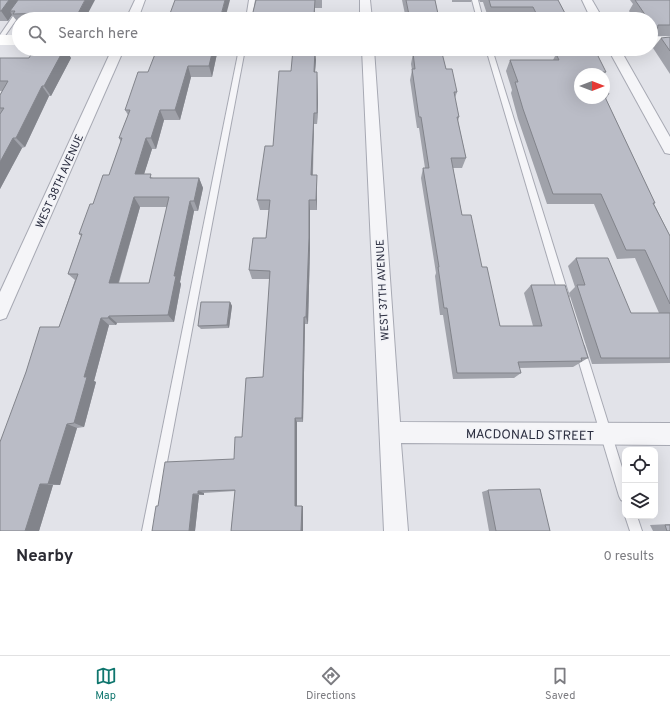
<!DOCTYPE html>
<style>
:root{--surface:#fff;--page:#f7f7f7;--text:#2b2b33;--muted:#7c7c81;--line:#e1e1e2;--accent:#0f766e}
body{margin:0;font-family:Overpass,sans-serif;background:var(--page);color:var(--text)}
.controls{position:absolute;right:12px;bottom:12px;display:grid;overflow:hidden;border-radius:8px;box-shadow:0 4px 16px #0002}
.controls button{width:36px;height:36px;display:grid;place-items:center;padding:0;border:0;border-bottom:1px solid var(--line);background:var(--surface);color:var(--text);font:20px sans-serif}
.compass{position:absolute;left:574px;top:68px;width:36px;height:36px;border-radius:50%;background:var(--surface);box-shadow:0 4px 16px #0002;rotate:90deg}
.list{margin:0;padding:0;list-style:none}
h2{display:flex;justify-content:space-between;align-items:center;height:52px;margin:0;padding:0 16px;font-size:17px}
h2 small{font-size:13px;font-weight:400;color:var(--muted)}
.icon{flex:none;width:22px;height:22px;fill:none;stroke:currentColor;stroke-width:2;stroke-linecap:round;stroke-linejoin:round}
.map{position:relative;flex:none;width:670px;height:531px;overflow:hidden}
.search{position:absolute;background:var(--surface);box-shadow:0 4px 16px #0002;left:12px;right:12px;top:12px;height:44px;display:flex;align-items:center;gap:10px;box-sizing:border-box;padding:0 14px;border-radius:22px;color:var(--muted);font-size:15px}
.sheet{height:124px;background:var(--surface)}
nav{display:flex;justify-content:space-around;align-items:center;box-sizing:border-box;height:56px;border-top:1px solid var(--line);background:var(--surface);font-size:11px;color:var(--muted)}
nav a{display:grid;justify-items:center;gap:2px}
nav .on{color:var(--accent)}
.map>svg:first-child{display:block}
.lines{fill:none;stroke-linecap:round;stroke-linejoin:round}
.lane-casing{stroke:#a7a9b3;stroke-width:2}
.street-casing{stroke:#a7a9b3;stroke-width:2}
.lane{fill:#f5f5f8;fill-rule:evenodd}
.street{fill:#f5f5f8;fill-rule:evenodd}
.secondary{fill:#fff;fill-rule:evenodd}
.wall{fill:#a0a2aa;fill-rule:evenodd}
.shaded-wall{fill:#82848b}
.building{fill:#babcc6;stroke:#82848b;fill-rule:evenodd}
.labels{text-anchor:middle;stroke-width:3;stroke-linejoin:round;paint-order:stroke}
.street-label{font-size:11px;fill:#2b2e40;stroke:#f2f3f7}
.near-street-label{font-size:13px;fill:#2b2e40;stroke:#f2f3f7}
</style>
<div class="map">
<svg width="670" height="531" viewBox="0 0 670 531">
<rect width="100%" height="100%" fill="#e2e3e9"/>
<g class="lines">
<defs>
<g id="lane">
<path d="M24 0H30L2 40 0 41V35Z"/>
<path d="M249 0H255L252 19H246Z"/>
<path d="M472 0H478L483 19H477Z"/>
<path d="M239 49H245L154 531H142Z"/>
<path d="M486 49H492L569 296 567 299 564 300 561 299 559 296Z"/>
<path d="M580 344 584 346 585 349 625 477V502L621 500 619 496 575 349 576 346Z"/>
<path d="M625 516H637L642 531H630Z"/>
</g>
<g id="street">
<path d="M135 0H145L138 19H126Z"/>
<path d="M360 0H370L372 19H360Z"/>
<path d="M582 0H592L603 19H591Z"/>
<path d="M112 49H124L6 318 0 320V292Z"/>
<path d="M362 49H374L400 422 670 423V445L401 443 408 531H384Z"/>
<path d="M608 49H620L670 137V154L665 153Z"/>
</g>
</defs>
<use href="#lane" class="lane-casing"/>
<use href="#street" class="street-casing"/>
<use href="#lane" class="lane"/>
<use href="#street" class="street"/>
<g class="secondary">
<rect x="0" y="35" width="19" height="10"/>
<rect x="651" y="37" width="19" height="10"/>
</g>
</g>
<g class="wall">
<path d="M0 0 85 19H19V24L18 21H17L12 15 8 21H0Z"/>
<path d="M256 0H322V8H315V19H253L252 16Z"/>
<path d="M402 0H435L438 14 437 19H406Z"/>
<path d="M452 0H472L471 2H452Z"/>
<path d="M479 0H558L567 17 566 19H530L529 17H488L483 2H480Z"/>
<path d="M630 0H670V36H654L651 40V19H634L629 11 633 4Z"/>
<path d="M670 37V74L653 48 661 38Z"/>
<path d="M218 49 212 77H191L180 120H164L156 149H152L144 174 153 178H199L203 188 198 211H194L180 282 181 284 174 322 117 323 116 325H109L94 381 96 382 84 427 77 428 60 485H53L39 531H0L26 372 59 327 75 280 68 274 81 236 79 234 93 204 109 175 121 142 119 138 128 115 125 110 148 72ZM140 207H167L149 283H119Z"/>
<path d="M68 53 71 58 51 96H49L25 147 22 148 0 189V95L2 91H0V58H29Z"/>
<path d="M413 53 446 69 457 92 455 98 459 117 458 121 466 158 462 168H453L462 215 482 267 500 326H533L524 293 531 285 588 358 573 367 519 368 521 373 514 378 453 379 443 315H440L435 276 436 273 421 178 423 168H425L419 128H417L410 80 412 70 411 64Z"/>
<path d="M556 54 606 72 604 75V74H580L604 98V84L609 94 606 99 655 203 654 204 670 236V363L592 364 569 293 575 287 568 266 576 258 631 313H659L635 258 617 259 594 204H547L518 119 511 93 512 90 506 71 510 60H553Z"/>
<path d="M316 60 315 72H317L318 104 317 124H314L313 175 317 185V210H310V248L308 324H305L303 422H297V506H303V531H231L235 491 204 493V495H199L195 531H152L158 506 234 459 242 437 263 377 270 279H252L249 270 266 238 269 210H260L257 200 273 146 291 71Z"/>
<path d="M230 302 232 306 229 328 201 329 198 326Z"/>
<path d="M488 490 550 531H489L482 492Z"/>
<path d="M670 524V531H653L650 525Z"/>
</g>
<g class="shaded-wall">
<path d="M9 0H23L10 11 12 15 8 21 1 11Z"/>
<path d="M85 0H95L85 19H75Z"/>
<path d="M225 0H230L225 19H220Z"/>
<path d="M315 0V8L314 19V15Z"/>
<path d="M61 49H70L68 53 71 58 51 96 44 86Z"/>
<path d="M213 49H218L212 77 209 66Z"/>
<path d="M315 49 316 60 314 83V72Z"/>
<path d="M188 66 191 77 180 120 175 110Z"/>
<path d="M317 72 318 104 317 124Z"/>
<path d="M42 86 49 96 25 147 16 138Z"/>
<path d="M160 110 164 120 156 149 151 138Z"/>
<path d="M314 113V124L312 185 311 175Z"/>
<path d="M13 138 22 148 0 189V162Z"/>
<path d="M146 138 152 149 141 184 135 174Z"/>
<path d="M317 175V210L316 200Z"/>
<path d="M199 178 203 188 198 211 194 201Z"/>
<path d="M134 197 140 207 116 291 109 283Z"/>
<path d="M309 200 310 210V248L308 324 306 317Z"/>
<path d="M190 201 194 211 180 282 181 284 174 322 168 315 174 276Z"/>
<path d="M230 302 232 306 229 328 227 325Z"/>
<path d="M109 316 117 323 116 325 108 318Z"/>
<path d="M304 317 305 324 303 422 302 418Z"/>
<path d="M101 318 109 325 94 381 96 382 84 427 74 423 84 377Z"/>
<path d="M295 418 297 422V507L295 506Z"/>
<path d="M67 424 77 428 60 485 48 484Z"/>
<path d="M40 484 53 485 39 531H25Z"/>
<path d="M198 491 204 493V495L198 494Z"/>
<path d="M193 494 199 495 195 531H189Z"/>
<path d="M302 506H303V531H301Z"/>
</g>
<g class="building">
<path d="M0 0H9L1 11H0Z"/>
<path d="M18 0H85L75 19H52L54 17H51L53 13 13 14 15 11H10Z"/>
<path d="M175 0H225L220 19H168Z"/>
<path d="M256 0H315L314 15 252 16Z"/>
<path d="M406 0H435L438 14 409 15Z"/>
<path d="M489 0H558L567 17H538L533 7H491Z"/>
<path d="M635 0H670V25H658L657 31 651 23V19H648Z"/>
<path d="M670 37V51L661 38Z"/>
<path d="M34 49H64L44 86H42L16 138H13L0 162V114L4 108H0V95L8 81H0V58H29Z"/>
<path d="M157 49H213L209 66H188L175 110H160L151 138H146L135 174H151L150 178H199L194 201H190L174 276H176L168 315 109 316 108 318H101L84 377H87L74 423 67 424 48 484H40L25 531H0V442L26 372 40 327H59L78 274H68L82 234H79L90 204H93L103 175H109L122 138H119L130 110H125L138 72H148ZM134 197H169L149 283H109Z"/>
<path d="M293 49H315L314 72H317V113H314L311 175H317L316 200H309V238L306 317H304L302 418H295V506H302L301 531H231L235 490 198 491V494H193L189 531H152L156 506H158L165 462 234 459 235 437H242L246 378 263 377 270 271 249 270 253 238H266L270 200H257L265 146H273L279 71H291Z"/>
<path d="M413 53H442L446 69H452L457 92H454L459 117H457L466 158H451L462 215H471L482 267H487L500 326H542L531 285H565L588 358H581L582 361 518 362 521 373H457L447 308H444L438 267H439L423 168H429L421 117H419L412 69H415Z"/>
<path d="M556 54H597L606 72H598L599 74H580V98H604V95L655 203H653L670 236V304L645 250H626L601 194H553L523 109 515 82H518L510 60H559Z"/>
<path d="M604 84 609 94H604Z"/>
<path d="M576 258H608L631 313H670V358H601L577 285H585Z"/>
<path d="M201 302H230L227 325 198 326Z"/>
<path d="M540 489 550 531H496L488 490Z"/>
<path d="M665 525H670V531H667Z"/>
</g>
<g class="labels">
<g class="street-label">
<text transform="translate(59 181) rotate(-66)" y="4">WEST 38TH AVENUE</text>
<text transform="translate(382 290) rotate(-93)" y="4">WEST 37TH AVENUE</text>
</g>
<g class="near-street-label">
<text transform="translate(530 434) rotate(1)" y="5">MACDONALD STREET</text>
</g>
</g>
</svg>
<div class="controls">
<button><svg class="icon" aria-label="locate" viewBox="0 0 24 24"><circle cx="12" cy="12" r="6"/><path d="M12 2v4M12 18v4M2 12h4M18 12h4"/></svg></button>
<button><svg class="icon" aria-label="layers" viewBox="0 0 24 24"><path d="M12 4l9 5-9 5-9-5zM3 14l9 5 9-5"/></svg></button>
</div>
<svg class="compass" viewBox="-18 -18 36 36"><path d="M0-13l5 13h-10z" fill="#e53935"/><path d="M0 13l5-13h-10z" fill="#7c7c81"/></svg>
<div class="search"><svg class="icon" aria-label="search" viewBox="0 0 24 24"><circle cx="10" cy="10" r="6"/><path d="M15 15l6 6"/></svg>Search here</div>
</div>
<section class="sheet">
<h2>Nearby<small>0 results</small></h2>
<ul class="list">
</ul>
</section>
<nav>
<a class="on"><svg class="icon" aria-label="map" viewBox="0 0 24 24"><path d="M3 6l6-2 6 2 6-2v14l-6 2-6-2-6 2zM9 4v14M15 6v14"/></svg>Map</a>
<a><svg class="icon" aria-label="directions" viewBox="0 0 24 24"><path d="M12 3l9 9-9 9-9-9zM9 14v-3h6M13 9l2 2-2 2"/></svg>Directions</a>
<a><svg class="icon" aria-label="saved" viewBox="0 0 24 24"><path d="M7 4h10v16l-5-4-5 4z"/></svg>Saved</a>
</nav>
